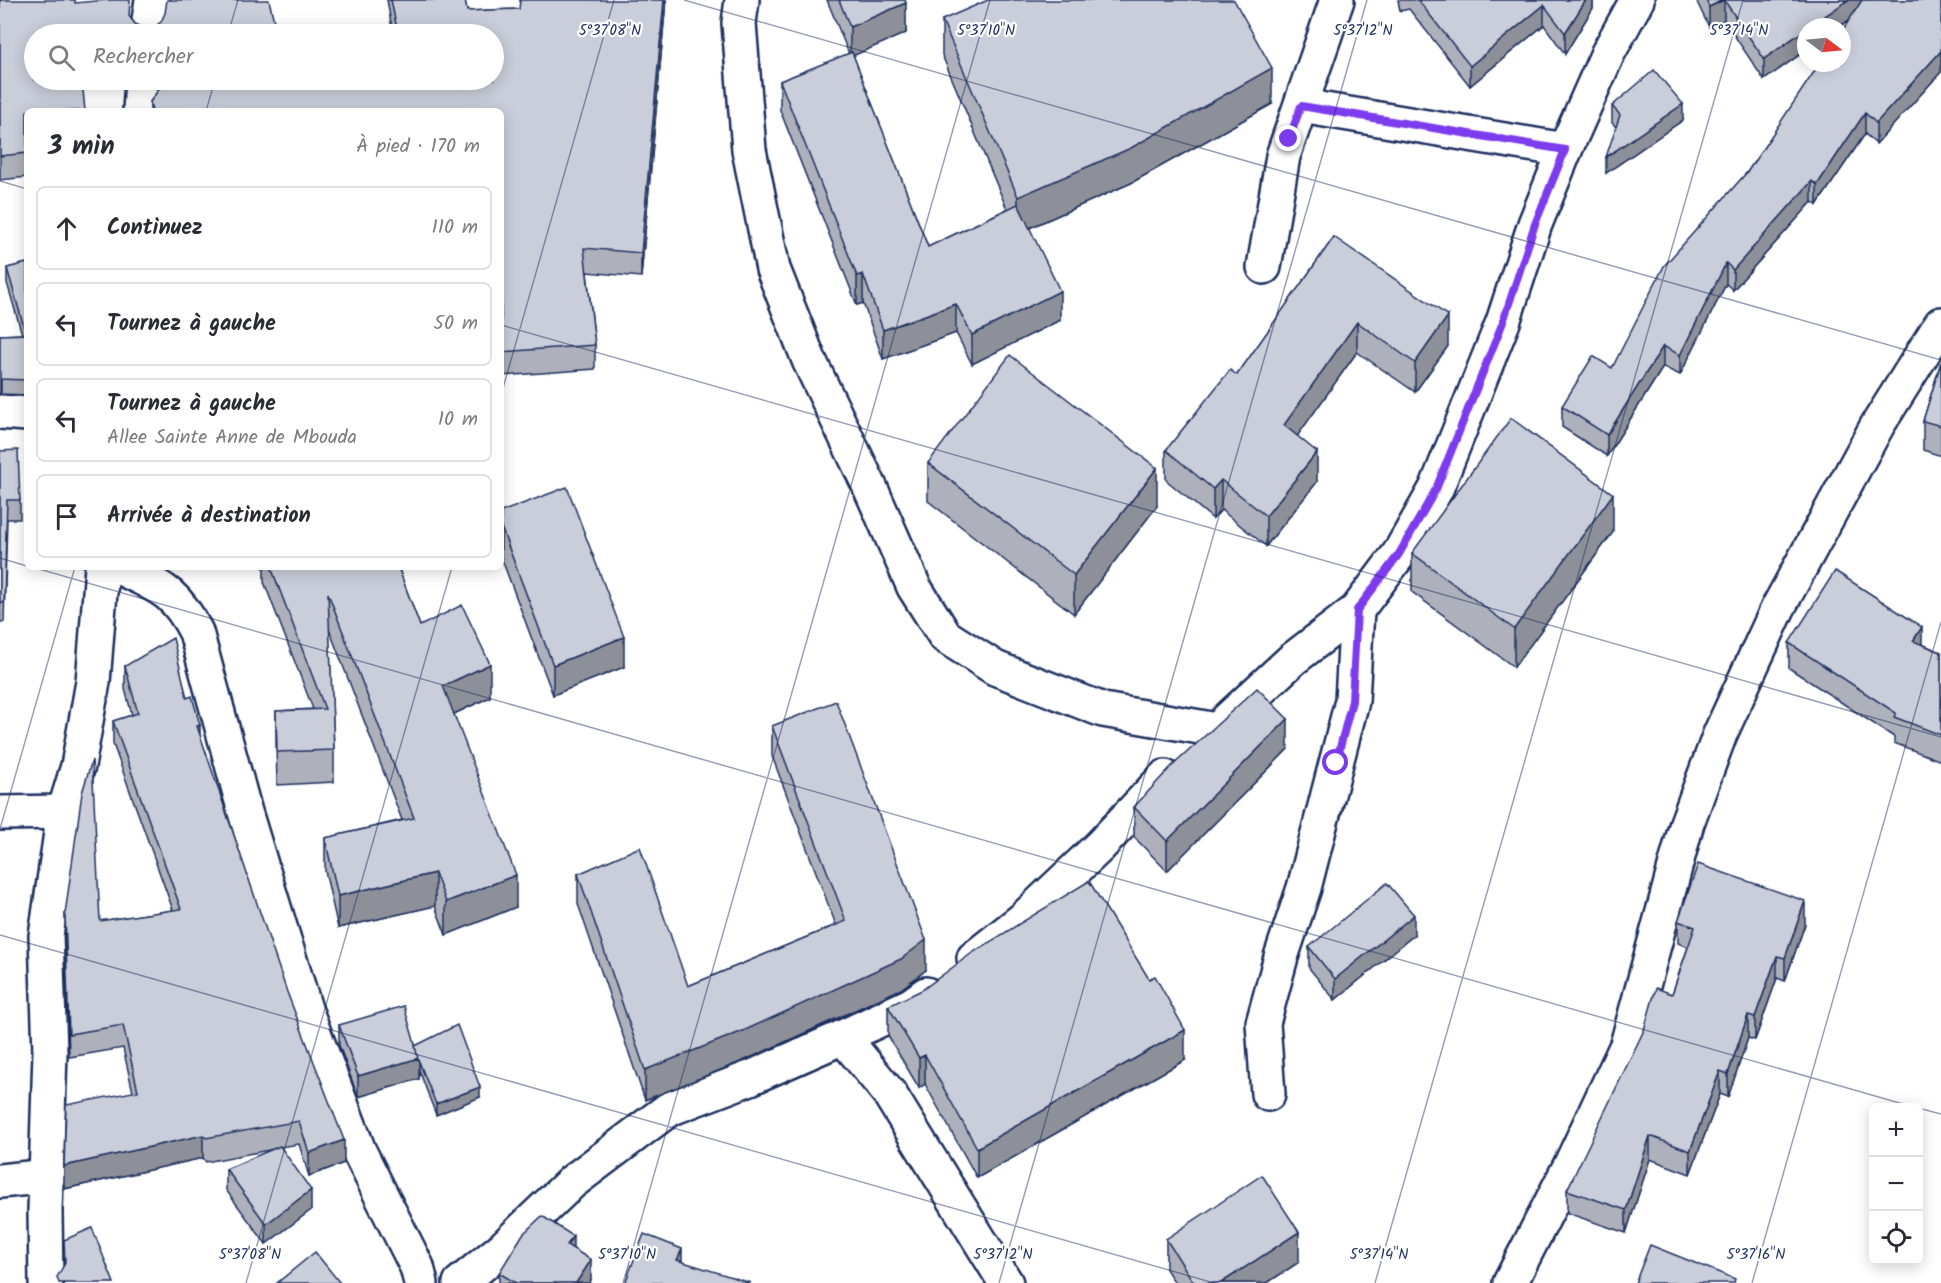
<!DOCTYPE html>
<html lang="fr">
<meta charset="utf-8">
<style>
:root{--surface:#fff;--page:#f7f7f7;--text:#2b2b33;--muted:#7c7c81;--line:#e1e1e2}
body{margin:0;font-family:Kalam,sans-serif;background:var(--page);color:var(--text)}
.controls{position:absolute;right:18px;bottom:18px;display:grid;overflow:hidden;border-radius:9px;box-shadow:0 3px 15px #0003}
.controls button{width:54px;height:54px;display:grid;place-items:center;padding:0;border:0;border-bottom:2px solid var(--line);background:var(--surface);color:var(--text);font:30px sans-serif}
.compass{position:absolute;left:1797px;top:18px;width:54px;height:54px;border-radius:50%;background:var(--surface);box-shadow:0 3px 15px #0003;rotate:106deg}
.stop{position:absolute;width:18px;height:18px;margin:-14px;border:4px solid #7c3aed;border-radius:50%;background:#fff}
.stop.end{background:#7c3aed;border-color:#fff;box-shadow:0 2px 6px #0008}
.list{margin:0;padding:0;list-style:none}
h2{display:flex;justify-content:space-between;align-items:center;height:78px;margin:0;padding:0 24px;font-size:26px}
h2 small{font-size:20px;font-weight:400;color:var(--muted)}
.list li{display:grid;grid-template-columns:39px 1fr auto;gap:18px;align-items:center;box-sizing:border-box;height:84px;margin:0 12px 12px;padding:0 12px;border:2px solid var(--line);border-radius:9px}
.list b{display:block;font-size:22px;white-space:nowrap}
.list p{margin:0;font-size:20px;white-space:nowrap;color:var(--muted)}
.list em{font-size:20px;font-style:normal;color:var(--muted)}
.icon{flex:none;width:33px;height:33px;fill:none;stroke:currentColor;stroke-width:2;stroke-linecap:round;stroke-linejoin:round}
.map{position:relative;flex:none;width:1941px;height:1283px;overflow:hidden}
.search{position:absolute;background:var(--surface);box-shadow:0 3px 15px #0003;left:24px;top:24px;width:480px;height:66px;display:flex;align-items:center;gap:15px;box-sizing:border-box;padding:0 21px;border-radius:33px;color:var(--muted);font-size:22px}
.panel{position:absolute;background:var(--surface);box-shadow:0 3px 15px #0003;left:24px;top:108px;width:480px;height:462px;border-radius:9px}
.map>svg:first-child{display:block}
.lines{fill:none;stroke-linecap:round;stroke-linejoin:round}
.minor-casing{stroke:#1b2f5e;stroke-width:38}
.minor{stroke:#fff;stroke-width:33}
.wall{fill:#aeb1bb;stroke:#1b2f5e;stroke-width:1.5}
.shaded-wall{fill:#8d9099;stroke:#1b2f5e;stroke-width:1.5}
.building{fill:#caceda;stroke:#1b2f5e;stroke-width:1.5}
.route{stroke:#7c3aed;stroke-width:8}
.ticks{fill:none;stroke:#1b2f5e;stroke-width:1.5;stroke-opacity:0.45}
.ticks-label{font-size:15px;text-anchor:middle;fill:#1b2f5e;stroke:#fff;stroke-width:4.5;stroke-linejoin:round;paint-order:stroke}
</style>
<div class="map">
<svg width="1941" height="1283" viewBox="0 0 1941 1283">
<rect width="100%" height="100%" fill="#fff"/>
<filter id="ink" filterUnits="userSpaceOnUse"><feTurbulence type="fractalNoise" baseFrequency=".0167" numOctaves="2"/><feDisplacementMap in="SourceGraphic" scale="12" xChannelSelector="R" yChannelSelector="G"/><feConvolveMatrix kernelMatrix="1 2 1 2 8 2 1 2 1" color-interpolation-filters="sRGB"/></filter>
<g filter="url(#ink)">
<g class="lines">
<defs>
<g id="minor">
<path d="M742 0 739 23 749 150 773 269 809 360 870 487 914 587 945 636 995 668 1103 710 1217 730"/>
<path d="M147 34 152 0"/>
<path d="M1301 106 1565 150"/>
<path d="M140 111 142 80"/>
<path d="M1264 267 1283 156 1337 0"/>
<path d="M0 412 27 414"/>
<path d="M119 567C160 588 174 589 196 632L245 812 305 1009 359 1151 417 1267 421 1283"/>
<path d="M1227 720 1293 659 1357 610 1399 554 1436 489 1503 322 1535 224 1565 150 1608 53 1637 0"/>
<path d="M0 813 64 812"/>
<path d="M974 958 1022 920 1100 846 1165 777"/>
<path d="M843 1037 889 1093 1006 1283"/>
<path d="M1268 1094 1263 1023 1281 957 1304 888 1352 701 1357 610"/>
<path d="M0 1181 48 1176"/>
<path d="M46 1283 45 1211 50 1052 46 936 64 812 78 766 93 682 102 567"/>
<path d="M460 1283 503 1248 572 1182 669 1109 750 1078 843 1037 911 1005 926 994"/>
<path d="M1510 1283 1571 1164 1627 1045 1687 823 1720 734 1778 608 1877 426 1941 324"/>
</g>
</defs>
<use href="#minor" class="minor-casing"/>
<use href="#minor" class="minor"/>
</g>
<g class="wall">
<path d="M0 0 75 3 130 17 135 24 144 28 277 34H34L27 111V177L0 180Z"/>
<path d="M387 0H465L467 11 519 9 666 0 641 277 587 272 595 345V369L501 376V111H150V102L159 89 314 83 402 82 401 80H494V34H393Z"/>
<path d="M827 0H905L906 33 853 55 928 247 1007 209 942 55V20L1272 104 1131 183 1029 228 1060 320 972 364 956 333 883 359 863 303 857 305 780 110V81L849 54Z"/>
<path d="M1398 0H1593V8L1565 54 1544 25 1470 86 1409 9 1400 11Z"/>
<path d="M1696 0H1941V72L1876 144 1865 134 1817 205 1812 202 1733 290 1726 284 1680 375 1663 367 1607 456 1562 427V406L1612 368 1748 171 1850 19 1839 27H1806V50L1764 80 1724 20 1709 27Z"/>
<path d="M1612 106 1683 120 1606 173 1616 127 1612 123Z"/>
<path d="M1334 237 1448 346 1415 392 1357 352 1297 436 1317 482 1266 546 1221 510 1213 519 1166 480V450L1237 375Z"/>
<path d="M27 263V395L0 394V335L22 334 7 283V268Z"/>
<path d="M1941 362V456L1923 450V421Z"/>
<path d="M0 451 20 500V519H7L4 622H0Z"/>
<path d="M928 463 1157 506 1074 614 928 501Z"/>
<path d="M501 512 624 667 553 695 501 557Z"/>
<path d="M1613 532 1514 667 1412 592V553Z"/>
<path d="M264 567H398L420 626 490 697 454 714 516 907 446 935 435 906 338 928 325 871V838L402 820 329 629 334 750V782L277 785 276 744V711L313 709 264 582Z"/>
<path d="M1789 643 1922 644 1941 652V761L1894 743V737L1789 668Z"/>
<path d="M125 666 187 698 344 1163 309 1176 299 1144 280 1147 311 1210 266 1244 226 1190V1169L274 1149 206 1162 203 1158 64 1189 133 1092 123 1048 69 1057 65 914 100 921 173 910 113 744V721L132 715 125 689Z"/>
<path d="M772 726 926 970 901 989 743 1061 645 1100 578 904V874L688 986 836 925 772 756Z"/>
<path d="M1288 749 1167 871 1134 837V807Z"/>
<path d="M1678 921 1805 924 1785 981 1777 978 1755 1040 1748 1038 1728 1097 1720 1094 1690 1174 1650 1159 1626 1233 1567 1213V1190L1672 994 1688 947 1678 943Z"/>
<path d="M1414 935 1335 1000 1309 968V947Z"/>
<path d="M888 1006 1185 1060 977 1178 925 1084 919 1088 888 1036Z"/>
<path d="M339 1025 415 1046 480 1097 436 1115 419 1070V1079L358 1097 339 1045Z"/>
<path d="M1166 1239 1299 1262 1267 1283H1175L1166 1269Z"/>
<path d="M573 1249 591 1280 589 1283H499V1273Z"/>
</g>
<g class="shaded-wall">
<path d="M664 0H666L641 277V253Z"/>
<path d="M1586 0H1593V8L1565 54V33Z"/>
<path d="M1724 0V20L1709 27V7Z"/>
<path d="M1848 0H1875V1L1839 27H1809Z"/>
<path d="M906 3V33L850 57V27Z"/>
<path d="M1544 5V25L1470 86V66Z"/>
<path d="M1806 29V50L1764 80V59Z"/>
<path d="M1941 51V72L1876 144V123Z"/>
<path d="M1272 68V104L1131 183 1018 233V197Z"/>
<path d="M1683 104V120L1606 173V157Z"/>
<path d="M1865 113V134L1817 205V185Z"/>
<path d="M1812 181V202L1733 290V270Z"/>
<path d="M1726 263V284L1680 375V355Z"/>
<path d="M863 274V303L857 305V276Z"/>
<path d="M1060 291V320L972 364V335Z"/>
<path d="M956 304V333L883 359V330Z"/>
<path d="M1448 316V346L1415 392V363Z"/>
<path d="M1357 322V352L1284 455V425Z"/>
<path d="M1663 346V367L1607 456V435Z"/>
<path d="M1 378V393L0 394V379Z"/>
<path d="M1317 452V482L1266 546V516Z"/>
<path d="M1157 468V506L1074 614V575Z"/>
<path d="M1221 480V510L1213 519V489Z"/>
<path d="M1613 494V532L1514 667V629Z"/>
<path d="M1922 627V653L1913 641Z"/>
<path d="M624 637V667L553 695V665Z"/>
<path d="M490 664V697L443 719V686Z"/>
<path d="M1288 719V749L1167 871V841Z"/>
<path d="M200 725V748L197 726Z"/>
<path d="M435 873V906L338 928V896Z"/>
<path d="M516 875V907L446 935V902Z"/>
<path d="M1805 901V924L1785 981V958Z"/>
<path d="M1414 915V935L1335 1000V979Z"/>
<path d="M926 940V970L901 989 743 1061 645 1100V1070Z"/>
<path d="M1777 956V978L1755 1040V1017Z"/>
<path d="M1748 1015V1038L1728 1097V1074Z"/>
<path d="M1185 1030V1060L977 1178V1148Z"/>
<path d="M925 1055V1084L919 1088V1058Z"/>
<path d="M419 1058V1079L358 1097V1076Z"/>
<path d="M1720 1071V1094L1690 1174V1151Z"/>
<path d="M480 1087V1097L436 1115V1104Z"/>
<path d="M203 1135V1158L64 1189V1166Z"/>
<path d="M1650 1136V1159L1626 1233V1210Z"/>
<path d="M344 1140V1163L309 1176V1153Z"/>
<path d="M311 1190V1210L266 1244V1224Z"/>
<path d="M1299 1232V1262L1267 1283H1221Z"/>
<path d="M573 1236V1256L567 1245Z"/>
<path d="M682 1249V1269L677 1260Z"/>
<path d="M591 1260V1280L589 1283H576Z"/>
</g>
<g class="building">
<path d="M0 0H75V3L107 0H130L129 16 135 24 144 28 154 27 161 22 165 13 167 0H269L277 34H143V32L117 34H34V80H82L85 111H27V153L0 156Z"/>
<path d="M391 0H465L467 11 519 9 520 0H664L641 253 584 248 595 345 501 352V111H152L150 102 159 89V80H313L314 83 406 82V80H494V34H398Z"/>
<path d="M839 0H905L906 3 850 27Z"/>
<path d="M988 0H1234L1272 68 1131 148 1018 197 942 20Z"/>
<path d="M1418 0H1586L1565 33 1544 5 1470 66Z"/>
<path d="M1706 0H1723L1709 7Z"/>
<path d="M1724 0H1848L1809 27H1806V29L1764 59Z"/>
<path d="M1862 0H1941V51L1876 123 1865 113 1817 185 1812 181 1733 270 1726 263 1680 355 1663 346 1607 435 1562 406 1593 356 1612 368 1664 266 1748 171 1820 63H1842V31Z"/>
<path d="M300 30 301 34H282Z"/>
<path d="M852 52 928 247 1018 204 1060 291 972 335 956 304 883 330 863 274 857 276 780 81Z"/>
<path d="M1654 70 1683 104 1606 157 1620 115 1612 106Z"/>
<path d="M1334 237 1448 316 1415 363 1357 322 1284 425 1317 452 1266 516 1221 480 1213 489 1166 450 1230 370 1237 375Z"/>
<path d="M27 263V380L0 379V335L26 334 7 268Z"/>
<path d="M1010 355 1157 468 1074 575 928 463Z"/>
<path d="M1941 362V426L1923 421Z"/>
<path d="M1511 418 1613 494 1514 629 1412 553Z"/>
<path d="M18 450 20 500H7L4 603H0V451Z"/>
<path d="M567 487 624 637 553 665 501 527V512Z"/>
<path d="M271 567H398L420 626 462 605 490 664 443 686 516 875 446 902 435 873 338 896 325 838 414 818 328 593 334 750 277 752 276 711 325 709Z"/>
<path d="M1835 571 1922 627 1913 641 1941 652V735L1894 717 1896 713 1789 643Z"/>
<path d="M173 638 187 698 192 696 200 725 197 726 287 992 344 1140 309 1153 299 1121 206 1138 203 1135 64 1166 66 1105 138 1091 123 1025 69 1034 65 914 82 793 92 760 100 921 181 909 113 721 138 713 125 666Z"/>
<path d="M1257 688 1288 719 1167 841 1134 807 1170 768Z"/>
<path d="M836 701 926 940 901 959 743 1031 645 1070 578 874 640 847 688 986 846 921 772 726Z"/>
<path d="M1698 864 1805 901 1785 958 1777 956 1755 1017 1748 1015 1728 1074 1720 1071 1690 1151 1650 1136 1626 1210 1567 1190 1644 1030 1656 988 1672 994 1695 927 1678 921Z"/>
<path d="M1089 881 1149 979 1155 976 1185 1030 977 1148 925 1055 919 1058 888 1006 922 990 972 953Z"/>
<path d="M1387 883 1414 915 1335 979 1309 947Z"/>
<path d="M404 1006 419 1058 358 1076 339 1025Z"/>
<path d="M457 1025 480 1087 436 1104 418 1059 415 1046Z"/>
<path d="M280 1146 311 1190 266 1224 226 1169Z"/>
<path d="M1262 1175 1299 1232 1221 1283H1194L1166 1239Z"/>
<path d="M542 1216 573 1236 567 1245 591 1260 576 1283H516L499 1273 523 1234Z"/>
<path d="M92 1228 114 1283H59L57 1277 65 1263 64 1240Z"/>
<path d="M644 1234 682 1249 677 1260 751 1283H625Z"/>
<path d="M1650 1245 1735 1279 1734 1283H1635Z"/>
<path d="M315 1252 340 1283H277Z"/>
</g>
</g>
<g class="lines" filter="url(#ink)">
<path class="route" d="M1289 139 1301 106 1565 150 1535 224 1503 322 1436 489 1399 554 1357 610 1352 701 1336 763"/>
</g>
<path class="ticks" d="M684 0 1941 360M228 34 238 0M206 111 215 80M0 181 27 189M501 325 1941 737M501 395 614 0M0 558 27 566M32 567 1917 1108M0 829 75 567M0 935 1214 1283M1918 1108 1941 1114M246 1283 452 567M623 1283 990 0M999 1283 1367 0M1375 1283 1743 0M1752 1283 1941 622"/>
<g class="ticks-label">
<text x="610" y="35">5°37'08"N</text>
<text x="986" y="35">5°37'10"N</text>
<text x="1363" y="35">5°37'12"N</text>
<text x="1739" y="35">5°37'14"N</text>
<text x="250" y="1259">5°37'08"N</text>
<text x="627" y="1259">5°37'10"N</text>
<text x="1003" y="1259">5°37'12"N</text>
<text x="1379" y="1259">5°37'14"N</text>
<text x="1756" y="1259">5°37'16"N</text>
</g>
</svg>
<div class="controls">
<button>+</button>
<button>−</button>
<button><svg class="icon" aria-label="locate" viewBox="0 0 24 24"><circle cx="12" cy="12" r="6"/><path d="M12 2v4M12 18v4M2 12h4M18 12h4"/></svg></button>
</div>
<svg class="compass" viewBox="-18 -18 36 36"><path d="M0-13l5 13h-10z" fill="#e53935"/><path d="M0 13l5-13h-10z" fill="#7c7c81"/></svg>
<div class="stop" style="left:1336px;top:763px"></div>
<div class="stop end" style="left:1289px;top:139px"></div>
<div class="search"><svg class="icon" aria-label="search" viewBox="0 0 24 24"><circle cx="10" cy="10" r="6"/><path d="M15 15l6 6"/></svg>Rechercher</div>
<section class="panel">
<h2>3 min<small>À pied · 170 m</small></h2>
<ul class="list">
<li><svg class="icon" aria-label="ahead" viewBox="0 0 24 24"><path d="M12 20V5M6 11l6-6 6 6"/></svg><div><b>Continuez</b></div><em>110 m</em></li>
<li><svg class="icon" aria-label="left" viewBox="0 0 24 24"><path d="M17 20v-9H6M10 6l-5 5 5 5"/></svg><div><b>Tournez à gauche</b></div><em>50 m</em></li>
<li><svg class="icon" aria-label="left" viewBox="0 0 24 24"><path d="M17 20v-9H6M10 6l-5 5 5 5"/></svg><div><b>Tournez à gauche</b><p>Allee Sainte Anne de Mbouda</p></div><em>10 m</em></li>
<li><svg class="icon" aria-label="arrive" viewBox="0 0 24 24"><path d="M6 21V4h12l-3 4 3 4H6"/></svg><div><b>Arrivée à destination</b></div></li>
</ul>
</section>
</div>
